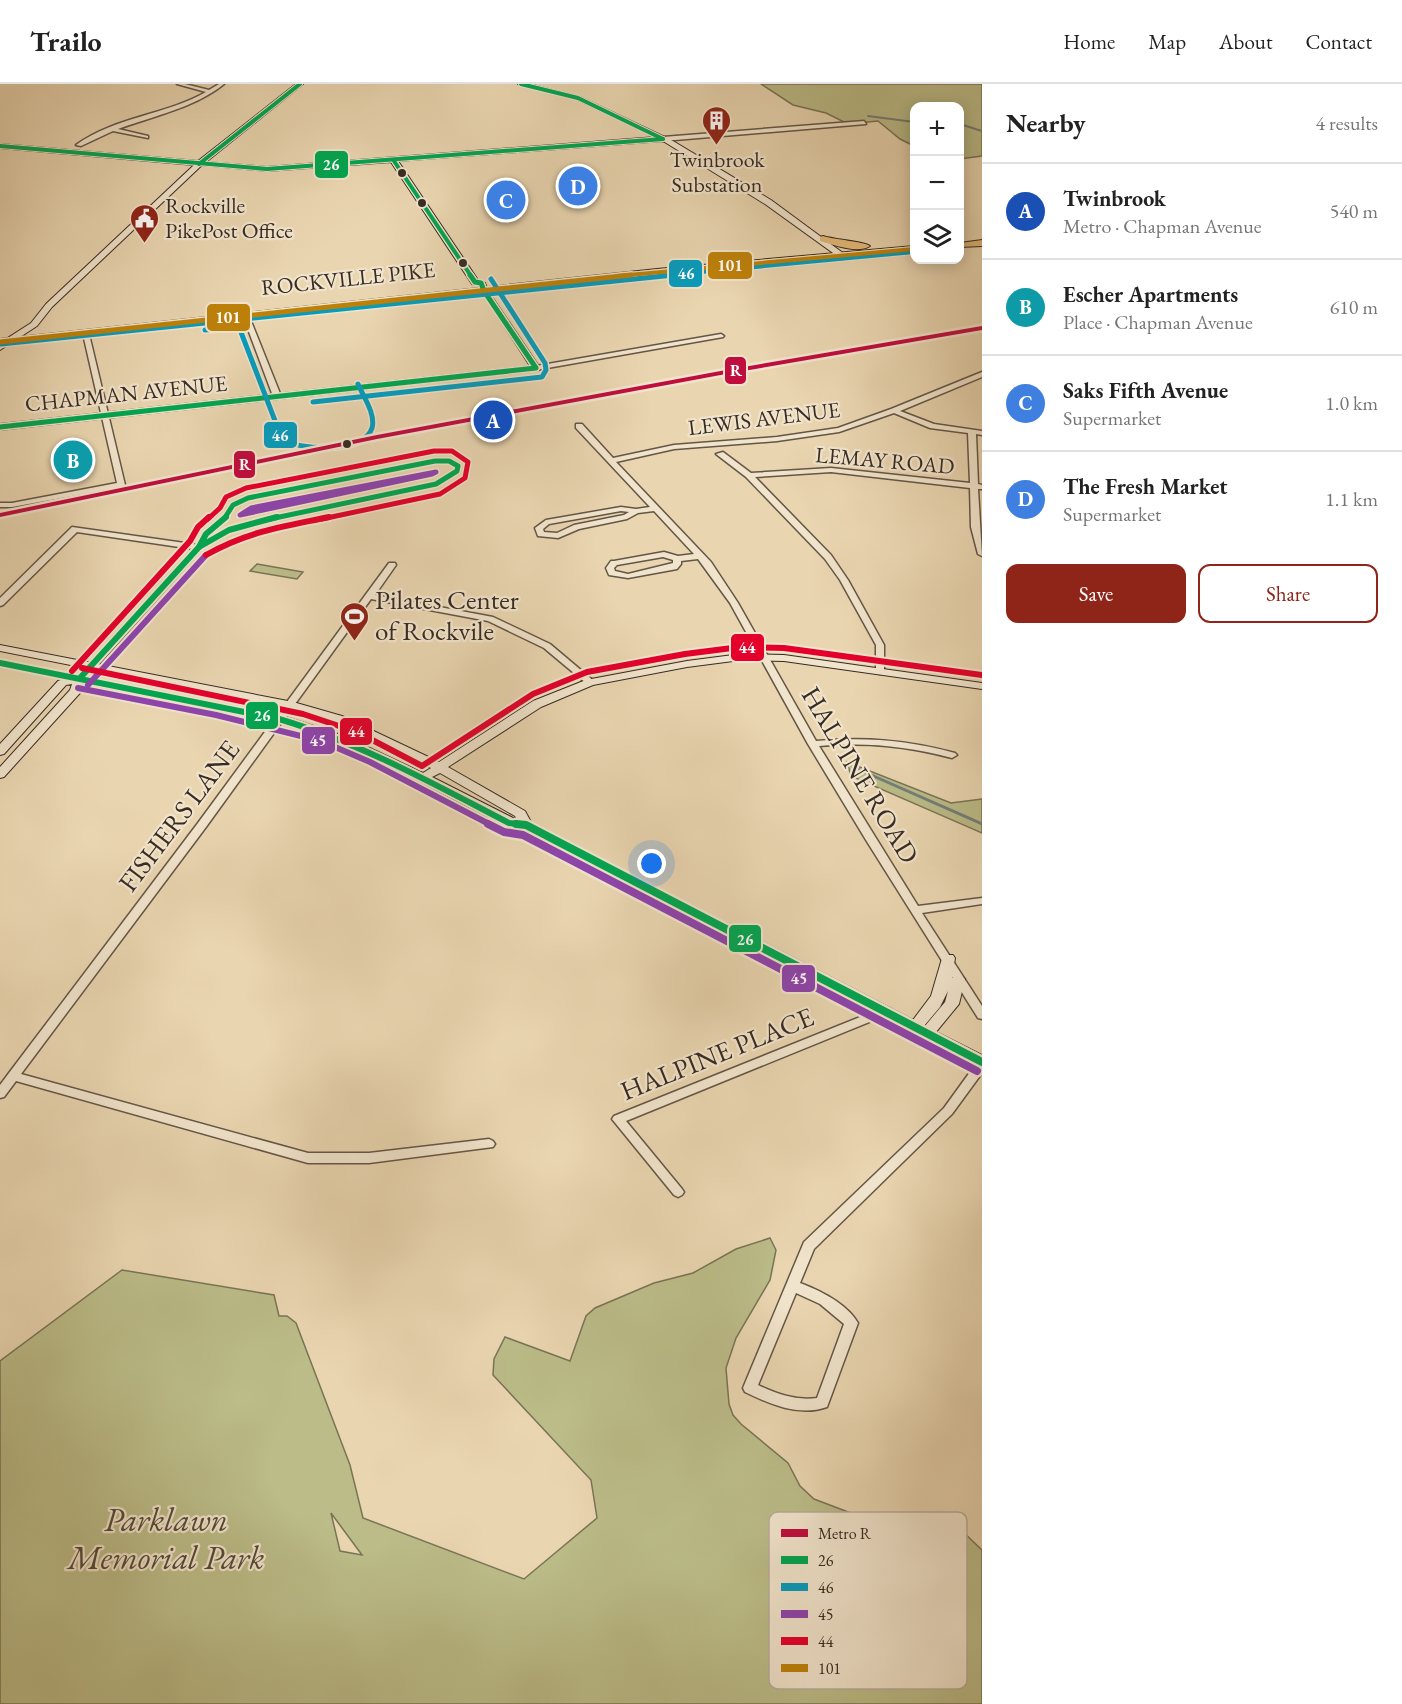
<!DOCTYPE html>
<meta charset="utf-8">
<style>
:root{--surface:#fff;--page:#f6f6f6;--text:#222;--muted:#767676;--line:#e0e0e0;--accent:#8f2418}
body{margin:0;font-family:"EB Garamond",serif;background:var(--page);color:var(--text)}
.controls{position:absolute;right:18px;top:18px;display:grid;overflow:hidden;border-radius:12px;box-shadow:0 3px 15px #0003}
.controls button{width:54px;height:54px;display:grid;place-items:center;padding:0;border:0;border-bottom:2px solid var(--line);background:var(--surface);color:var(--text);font:30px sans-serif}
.you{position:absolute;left:652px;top:780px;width:21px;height:21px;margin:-15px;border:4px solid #fff;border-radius:50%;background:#1a73e8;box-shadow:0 0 0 9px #1a73e833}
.badge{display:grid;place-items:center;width:39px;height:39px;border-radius:50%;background:var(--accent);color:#fff;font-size:20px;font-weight:700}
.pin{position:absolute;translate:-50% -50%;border:3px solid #fff;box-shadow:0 2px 6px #0006}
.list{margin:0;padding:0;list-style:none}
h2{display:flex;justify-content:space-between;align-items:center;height:78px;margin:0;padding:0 24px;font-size:26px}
h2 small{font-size:20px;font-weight:400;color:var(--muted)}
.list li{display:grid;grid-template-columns:39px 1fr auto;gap:18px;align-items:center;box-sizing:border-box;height:96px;padding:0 24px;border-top:2px solid var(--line)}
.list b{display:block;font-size:22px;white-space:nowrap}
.list p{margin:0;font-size:20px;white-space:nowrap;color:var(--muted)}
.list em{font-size:20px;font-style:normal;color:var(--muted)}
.actions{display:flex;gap:12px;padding:18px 24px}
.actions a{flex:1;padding:14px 0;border:2px solid var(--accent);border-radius:12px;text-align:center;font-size:21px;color:var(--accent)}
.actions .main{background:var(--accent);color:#fff}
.icon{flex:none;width:33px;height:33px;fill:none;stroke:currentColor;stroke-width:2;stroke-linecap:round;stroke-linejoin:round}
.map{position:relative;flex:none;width:982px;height:1620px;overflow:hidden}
header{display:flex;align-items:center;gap:36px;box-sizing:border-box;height:84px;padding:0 30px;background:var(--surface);border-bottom:2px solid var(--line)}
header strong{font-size:28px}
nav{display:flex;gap:33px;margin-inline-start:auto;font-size:21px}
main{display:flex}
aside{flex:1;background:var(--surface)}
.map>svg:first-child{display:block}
.green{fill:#bbbc88;stroke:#797456;stroke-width:1.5;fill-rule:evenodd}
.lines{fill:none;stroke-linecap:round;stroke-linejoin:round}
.stream-far1{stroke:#727f7a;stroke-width:2}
.stream{stroke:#727f7a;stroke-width:3}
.street-casing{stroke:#645646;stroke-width:3}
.secondary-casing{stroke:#372b23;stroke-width:2}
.primary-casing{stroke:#372b23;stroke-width:2}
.street{fill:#f1e4cc;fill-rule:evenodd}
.secondary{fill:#f1e4cc;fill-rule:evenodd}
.primary{fill:#e4ba78;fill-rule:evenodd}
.bus-1-far3-casing{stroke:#f1e4cc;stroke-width:6}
.bus-1-far2-casing{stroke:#f1e4cc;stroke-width:8}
.bus-1-far1-casing{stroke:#f1e4cc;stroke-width:10}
.bus-1-casing{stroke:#f1e4cc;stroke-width:13}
.bus-2-far1-casing{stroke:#f1e4cc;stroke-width:6}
.bus-2-casing{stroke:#f1e4cc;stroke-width:8}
.bus-3-far2-casing{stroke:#f1e4cc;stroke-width:8}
.bus-3-far1-casing{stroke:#f1e4cc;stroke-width:10}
.bus-3-casing{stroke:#f1e4cc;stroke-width:13}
.bus-4-far1-casing{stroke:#f1e4cc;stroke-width:8}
.bus-4-casing{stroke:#f1e4cc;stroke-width:10}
.bus-5-far1-casing{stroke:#f1e4cc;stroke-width:6}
.bus-5-casing{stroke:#f1e4cc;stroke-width:8}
.bus-1-far3{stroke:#00a651;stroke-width:4}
.bus-1-far2{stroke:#00a651;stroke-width:5}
.bus-1-far1{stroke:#00a651;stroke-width:6}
.bus-1{stroke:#00a651;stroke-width:8}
.bus-2-far1{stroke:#069cbd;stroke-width:4}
.bus-2{stroke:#069cbd;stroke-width:5}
.bus-3-far2{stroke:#8e44ad;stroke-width:5}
.bus-3-far1{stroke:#8e44ad;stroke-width:6}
.bus-3{stroke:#8e44ad;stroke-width:8}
.bus-4-far1{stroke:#e4002b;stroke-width:5}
.bus-4{stroke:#e4002b;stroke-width:6}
.bus-5-far1{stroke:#bd810a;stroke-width:4}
.bus-5{stroke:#bd810a;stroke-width:5}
.metro-1-casing{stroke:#f1e4cc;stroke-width:5}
.metro-1{fill:#bf0d3e;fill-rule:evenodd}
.bus-dot{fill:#372b23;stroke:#f1e4cc;stroke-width:2}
.labels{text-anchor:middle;stroke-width:4.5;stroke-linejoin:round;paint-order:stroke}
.far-poi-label{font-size:22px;fill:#372b23;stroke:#f1e4cc}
.far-street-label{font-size:22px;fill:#372b23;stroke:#f1e4cc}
.poi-label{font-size:27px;fill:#372b23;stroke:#f1e4cc;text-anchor:start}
.street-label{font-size:27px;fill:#372b23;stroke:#f1e4cc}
.near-park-label{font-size:33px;font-style:italic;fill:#514837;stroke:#f1e4cc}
.key{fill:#f1e4cc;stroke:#b9ac99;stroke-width:1.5}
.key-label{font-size:16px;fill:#372b23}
.line-badge{stroke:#f1e4cc;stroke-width:2}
.badge-label{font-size:16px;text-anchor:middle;font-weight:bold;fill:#fff}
</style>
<header>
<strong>Trailo</strong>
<nav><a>Home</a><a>Map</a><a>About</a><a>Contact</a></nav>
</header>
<main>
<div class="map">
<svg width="982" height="1620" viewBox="0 0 982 1620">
<rect width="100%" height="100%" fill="#e9d5b0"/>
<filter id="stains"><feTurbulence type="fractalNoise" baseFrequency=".00333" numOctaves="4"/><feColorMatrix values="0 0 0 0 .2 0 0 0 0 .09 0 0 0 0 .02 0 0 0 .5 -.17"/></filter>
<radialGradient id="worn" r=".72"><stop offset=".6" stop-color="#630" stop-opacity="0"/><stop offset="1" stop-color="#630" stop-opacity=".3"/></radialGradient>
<g class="green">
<path d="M761 0H982V72L960 75V22H914V62L900 55 878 37 848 40 826 29 793 21Z"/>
<path d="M257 480 303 488 297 495 250 487Z"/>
<path d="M847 678 951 719 982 715V749L851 692Z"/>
<path d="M770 1154 776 1166 770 1196 736 1254 726 1284 729 1320 733 1331 741 1340 788 1379 800 1402 814 1415 885 1442 959 1444 982 1466V1620H0V1277L122 1186 274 1211 279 1232H287L296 1239 350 1381 363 1434 524 1495 597 1434 591 1396 493 1291 494 1275 505 1253 570 1277 586 1232 595 1224 654 1199 693 1189 736 1165ZM331 1429 362 1471 340 1467Z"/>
</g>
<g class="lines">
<g class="stream-far1">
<path d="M868 32 914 38"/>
<path d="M960 40 982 47"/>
</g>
<path class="stream" d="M853 683 982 740"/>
<defs>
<g id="street">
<path d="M177 0H185L209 6 219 0H224C196 23 154 32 118 45L148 52V54L113 47 81 62 76 61C114 33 166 31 206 8Z"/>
<path d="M864 37 866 40 663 57 660 55 663 53Z"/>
<path d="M246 230 249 232 281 312 280 314 273 312 243 232Z"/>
<path d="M86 248 89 250 125 401 121 403 12 423H0V419H12L117 399 83 250Z"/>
<path d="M721 250 724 252 723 253 536 286 533 284 536 282Z"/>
<path d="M982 288V293L900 327 934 340 982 347V351L976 350 978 400 982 401V405H978L982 472 978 470 971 443 970 404 831 388 755 393 831 471 848 496 884 561V587L880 590 876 587V561L840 496 825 475 746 393 716 370 723 368 751 389 831 384 970 399 968 349 930 344 894 329 839 348 777 357 674 365 616 378 711 478 738 519 816 657C866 653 907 656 955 669L957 671 952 674C906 662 867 658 819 662L918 822 982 814V820L922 829 982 922V935L978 934 866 756 808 660 730 519 698 475 681 477V480L677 485 628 494 609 491 606 484 611 477H614L664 468 678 472 694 470 654 427 638 429 627 435 579 445 558 454 538 452 535 444 546 436 621 423 636 425 650 423 576 344V340H582L613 374 674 361 777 353 838 344 891 325ZM621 427 629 428 624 431 574 441 557 449 544 448 543 445 549 440ZM663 473 673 476V479L628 490 615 487 614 484 617 481Z"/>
<path d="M72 443 199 461 203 463 95 584 92 585 88 582 89 580 193 465 77 448 3 521 0 522V514Z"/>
<path d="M389 479H395L396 481 375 511 493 533 550 560 595 598 590 601 587 600 544 564 488 537 371 515 206 743 21 990 308 1069H369L489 1055 493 1057 495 1060 493 1063 369 1079H308L16 997 4 1013 0 1014V1001L9 989 198 739Z"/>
<path d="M885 923 889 924 891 927 889 930 626 1037 682 1105 684 1108 682 1111 678 1113 674 1111 612 1035 614 1032Z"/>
<path d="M982 976V989L952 1030 814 1165 800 1199C821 1207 846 1219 858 1239L827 1323C799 1333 770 1320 745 1308L743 1304 804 1158 944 1024 978 977ZM796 1209 820 1220 844 1240 817 1314C796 1317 777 1310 758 1301Z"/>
</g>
<g id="secondary">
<path d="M296 0H303L206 78 267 83 656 53 576 15 518 0H529L580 13 673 57 771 116 847 172 840 174 765 120 663 57 398 77 478 196 485 199 488 207 540 284 539 286 0 346V340L530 282 478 201 472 200 391 78 267 87 202 81 52 223 37 242 0 266V259L31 239 46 220 194 81 0 64V60L198 77Z"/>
<path d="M0 561 293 618 342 632 439 678 533 617 586 596 687 577 741 570 784 571 982 599V605L784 577 741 576 687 583 593 601 541 623 448 683 525 727 531 738 913 936 931 912 943 871H953L955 874 952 894 958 890 965 895 959 920 936 948 982 971V983L523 745 504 742C430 703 359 661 277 638L84 599 80 609 4 693 0 694V683L70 606 72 600 66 601 4 670 0 671V660L58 597 63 595 0 582V576L283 632 344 652 423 689 431 684 334 638 287 624 0 567ZM440 689 515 732 517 736 432 693ZM948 907 945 918 925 942H924L940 923Z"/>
</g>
<g id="primary">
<path d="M823 152C835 156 862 157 870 162 858 170 834 161 820 157V153Z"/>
<path d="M982 156V162L960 163V159Z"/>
<path d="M914 162V168L657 191 0 261V255L657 185Z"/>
</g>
</defs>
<use href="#street" class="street-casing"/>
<use href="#secondary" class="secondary-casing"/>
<use href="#primary" class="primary-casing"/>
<use href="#street" class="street"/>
<use href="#secondary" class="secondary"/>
<use href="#primary" class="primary"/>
<defs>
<g id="bus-1-far3">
<path d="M521 0 578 14 663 55"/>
<path d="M0 62 267 85 663 55"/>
<path d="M394 77 471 192"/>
<path d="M199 80 300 0"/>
</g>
<g id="bus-1-far2">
<path d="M0 343 536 284 484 207 481 199 475 198 470 191"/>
<path d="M224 435 233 421 248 414 435 377H449L458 382 457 387 436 400 270 435"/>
</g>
<g id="bus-1-far1">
<path d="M226 433 206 450 199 463 229 446 277 433"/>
<path d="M0 579 279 635C360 659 434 700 509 739L527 741"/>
<path d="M80 594 199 463"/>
</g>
<path id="bus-1" d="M516 740 526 741 982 978"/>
<path id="bus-2-far1" d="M659 192 914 168"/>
<g id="bus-2">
<path d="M205 246 239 243 282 355C299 367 365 369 372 344 376 330 363 312 358 300"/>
<path d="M1 260 674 191"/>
<path d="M313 318 542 293 546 286 545 279 491 195"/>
</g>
<path id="bus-3-far2" d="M436 388 432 390 240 431 251 424Z"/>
<g id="bus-3-far1">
<path d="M88 601 206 471"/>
<path d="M78 604 216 631 321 657 370 678 491 741"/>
</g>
<path id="bus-3" d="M488 740 504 748 523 751 977 987"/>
<path id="bus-4-far1" d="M208 435 220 424 226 413 246 404 434 367H452L468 378 465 394 440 410 322 435"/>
<g id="bus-4">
<path d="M206 471C249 447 282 443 329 433"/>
<path d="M82 584 303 630 357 648 422 682 533 610 587 588 685 570 740 563 784 564 982 591"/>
<path d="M72 587 190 457 198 443 209 433"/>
</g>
<path id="bus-5-far1" d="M617 192 914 165"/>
<path id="bus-5" d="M0 258 631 191"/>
</defs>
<use href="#bus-1-far3" class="bus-1-far3-casing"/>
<use href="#bus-1-far2" class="bus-1-far2-casing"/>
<use href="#bus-1-far1" class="bus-1-far1-casing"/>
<use href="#bus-1" class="bus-1-casing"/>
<use href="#bus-2-far1" class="bus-2-far1-casing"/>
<use href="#bus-2" class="bus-2-casing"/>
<use href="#bus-3-far2" class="bus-3-far2-casing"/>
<use href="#bus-3-far1" class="bus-3-far1-casing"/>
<use href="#bus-3" class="bus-3-casing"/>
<use href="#bus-4-far1" class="bus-4-far1-casing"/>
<use href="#bus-4" class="bus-4-casing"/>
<use href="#bus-5-far1" class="bus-5-far1-casing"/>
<use href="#bus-5" class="bus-5-casing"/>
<use href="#bus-1-far3" class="bus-1-far3"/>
<use href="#bus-1-far2" class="bus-1-far2"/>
<use href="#bus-1-far1" class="bus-1-far1"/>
<use href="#bus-1" class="bus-1"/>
<use href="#bus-2-far1" class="bus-2-far1"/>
<use href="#bus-2" class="bus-2"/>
<use href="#bus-3-far2" class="bus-3-far2"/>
<use href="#bus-3-far1" class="bus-3-far1"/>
<use href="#bus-3" class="bus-3"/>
<use href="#bus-4-far1" class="bus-4-far1"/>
<use href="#bus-4" class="bus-4"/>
<use href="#bus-5-far1" class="bus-5-far1"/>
<use href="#bus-5" class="bus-5"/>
<defs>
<path id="metro-1" d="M982 242V246L726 290 377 355 0 433V429L377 351 726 286Z"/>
</defs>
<use href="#metro-1" class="metro-1-casing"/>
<use href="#metro-1" class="metro-1"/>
</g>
<defs>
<symbol id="building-pin" viewBox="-11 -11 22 30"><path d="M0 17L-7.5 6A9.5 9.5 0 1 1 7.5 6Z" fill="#8f2418" stroke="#f1e4cc"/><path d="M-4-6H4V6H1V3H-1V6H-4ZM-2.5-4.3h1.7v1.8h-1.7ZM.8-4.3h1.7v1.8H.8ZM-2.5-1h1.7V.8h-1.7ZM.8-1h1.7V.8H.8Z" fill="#fff"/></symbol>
<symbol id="civic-pin" viewBox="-11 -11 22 30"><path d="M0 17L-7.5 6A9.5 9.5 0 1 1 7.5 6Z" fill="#8f2418" stroke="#f1e4cc"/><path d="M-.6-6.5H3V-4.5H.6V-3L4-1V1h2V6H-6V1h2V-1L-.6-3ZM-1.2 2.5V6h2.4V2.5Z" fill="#fff"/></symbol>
<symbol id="stadium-pin" viewBox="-11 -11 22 30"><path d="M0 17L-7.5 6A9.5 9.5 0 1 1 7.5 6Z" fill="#8f2418" stroke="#f1e4cc"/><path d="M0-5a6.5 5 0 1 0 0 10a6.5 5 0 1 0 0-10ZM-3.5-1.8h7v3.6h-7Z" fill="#fff"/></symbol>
</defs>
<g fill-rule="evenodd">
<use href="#building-pin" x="700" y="20" width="33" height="45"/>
<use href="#civic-pin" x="128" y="118" width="33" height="45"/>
<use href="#stadium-pin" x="338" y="516" width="33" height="45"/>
</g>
<g class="bus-dot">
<circle cx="402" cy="89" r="5"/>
<circle cx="422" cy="119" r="5"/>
<circle cx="463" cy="179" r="5"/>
<circle cx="347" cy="360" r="5"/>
</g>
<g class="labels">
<g class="far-poi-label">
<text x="717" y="83">Twinbrook<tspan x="717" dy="25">Substation</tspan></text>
<text x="165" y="129" text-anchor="start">Rockville<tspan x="165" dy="25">PikePost Office</tspan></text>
</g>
<g class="far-street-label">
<text transform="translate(348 194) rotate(-6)" y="8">ROCKVILLE PIKE</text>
<text transform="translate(126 309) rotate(-6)" y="8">CHAPMAN AVENUE</text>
<text transform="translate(764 334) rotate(-7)" y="8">LEWIS AVENUE</text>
<text transform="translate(885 376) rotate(5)" y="8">LEMAY ROAD</text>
</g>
<g class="poi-label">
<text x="375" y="525">Pilates Center<tspan x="375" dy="31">of Rockvile</tspan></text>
</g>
<g class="street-label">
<text transform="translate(860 691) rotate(59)" y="9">HALPINE ROAD</text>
<text transform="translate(179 732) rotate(-53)" y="9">FISHERS LANE</text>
<text transform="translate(717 970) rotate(-22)" y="9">HALPINE PLACE</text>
</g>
<g class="near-park-label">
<text x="166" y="1447">Parklawn<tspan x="166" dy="38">Memorial Park</tspan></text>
</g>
</g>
<rect x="769" y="1428" width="198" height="177" rx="9" class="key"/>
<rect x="781" y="1445" width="27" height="8" fill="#bf0d3e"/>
<rect x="781" y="1472" width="27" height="8" fill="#00a651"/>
<rect x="781" y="1499" width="27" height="8" fill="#069cbd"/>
<rect x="781" y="1526" width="27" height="8" fill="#8e44ad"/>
<rect x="781" y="1553" width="27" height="8" fill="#e4002b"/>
<rect x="781" y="1580" width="27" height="8" fill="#bd810a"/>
<g class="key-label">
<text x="818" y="1455">Metro R</text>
<text x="818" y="1482">26</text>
<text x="818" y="1509">46</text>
<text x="818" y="1536">45</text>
<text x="818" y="1563">44</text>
<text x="818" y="1590">101</text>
</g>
<g class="line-badge">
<rect x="314" y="66" width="35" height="29" rx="6" fill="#00a651"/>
<rect x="707" y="167" width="46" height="29" rx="6" fill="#bd810a"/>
<rect x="668" y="175" width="35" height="29" rx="6" fill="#069cbd"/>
<rect x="206" y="219" width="45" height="29" rx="6" fill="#bd810a"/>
<rect x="724" y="272" width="23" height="29" rx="6" fill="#bf0d3e"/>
<rect x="263" y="337" width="35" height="28" rx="6" fill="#069cbd"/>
<rect x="233" y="366" width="23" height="29" rx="6" fill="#bf0d3e"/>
<rect x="730" y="549" width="35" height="29" rx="6" fill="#e4002b"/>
<rect x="245" y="617" width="34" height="29" rx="6" fill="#00a651"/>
<rect x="339" y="633" width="34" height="29" rx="6" fill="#e4002b"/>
<rect x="301" y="642" width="35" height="29" rx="6" fill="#8e44ad"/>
<rect x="728" y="840" width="34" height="29" rx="6" fill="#00a651"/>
<rect x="781" y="880" width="35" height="29" rx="6" fill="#8e44ad"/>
</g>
<g class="badge-label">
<text x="331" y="86">26</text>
<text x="730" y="187">101</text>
<text x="686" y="195">46</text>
<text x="228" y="239">101</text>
<text x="736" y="292">R</text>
<text x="280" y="357">46</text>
<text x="245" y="386">R</text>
<text x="747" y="569">44</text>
<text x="262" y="637">26</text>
<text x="356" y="653">44</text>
<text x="318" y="662">45</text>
<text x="745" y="861">26</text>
<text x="799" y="900">45</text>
</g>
<rect width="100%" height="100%" filter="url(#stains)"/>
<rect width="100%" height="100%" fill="url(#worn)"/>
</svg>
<div class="controls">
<button>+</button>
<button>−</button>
<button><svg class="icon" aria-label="layers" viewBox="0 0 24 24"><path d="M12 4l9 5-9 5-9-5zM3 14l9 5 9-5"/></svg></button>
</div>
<div class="you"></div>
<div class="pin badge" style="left:493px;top:336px;background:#1a4fb4">A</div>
<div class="pin badge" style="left:73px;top:376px;background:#0f9aa8">B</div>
<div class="pin badge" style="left:506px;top:116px;background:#3f7fe0">C</div>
<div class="pin badge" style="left:578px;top:102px;background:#3f7fe0">D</div>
</div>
<aside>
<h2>Nearby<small>4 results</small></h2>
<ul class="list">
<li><span class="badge" style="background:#1a4fb4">A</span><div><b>Twinbrook</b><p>Metro · Chapman Avenue</p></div><em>540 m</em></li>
<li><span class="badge" style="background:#0f9aa8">B</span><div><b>Escher Apartments</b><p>Place · Chapman Avenue</p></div><em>610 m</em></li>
<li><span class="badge" style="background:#3f7fe0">C</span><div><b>Saks Fifth Avenue</b><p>Supermarket</p></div><em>1.0 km</em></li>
<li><span class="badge" style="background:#3f7fe0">D</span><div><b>The Fresh Market</b><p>Supermarket</p></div><em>1.1 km</em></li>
</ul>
<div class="actions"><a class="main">Save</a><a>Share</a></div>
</aside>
</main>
